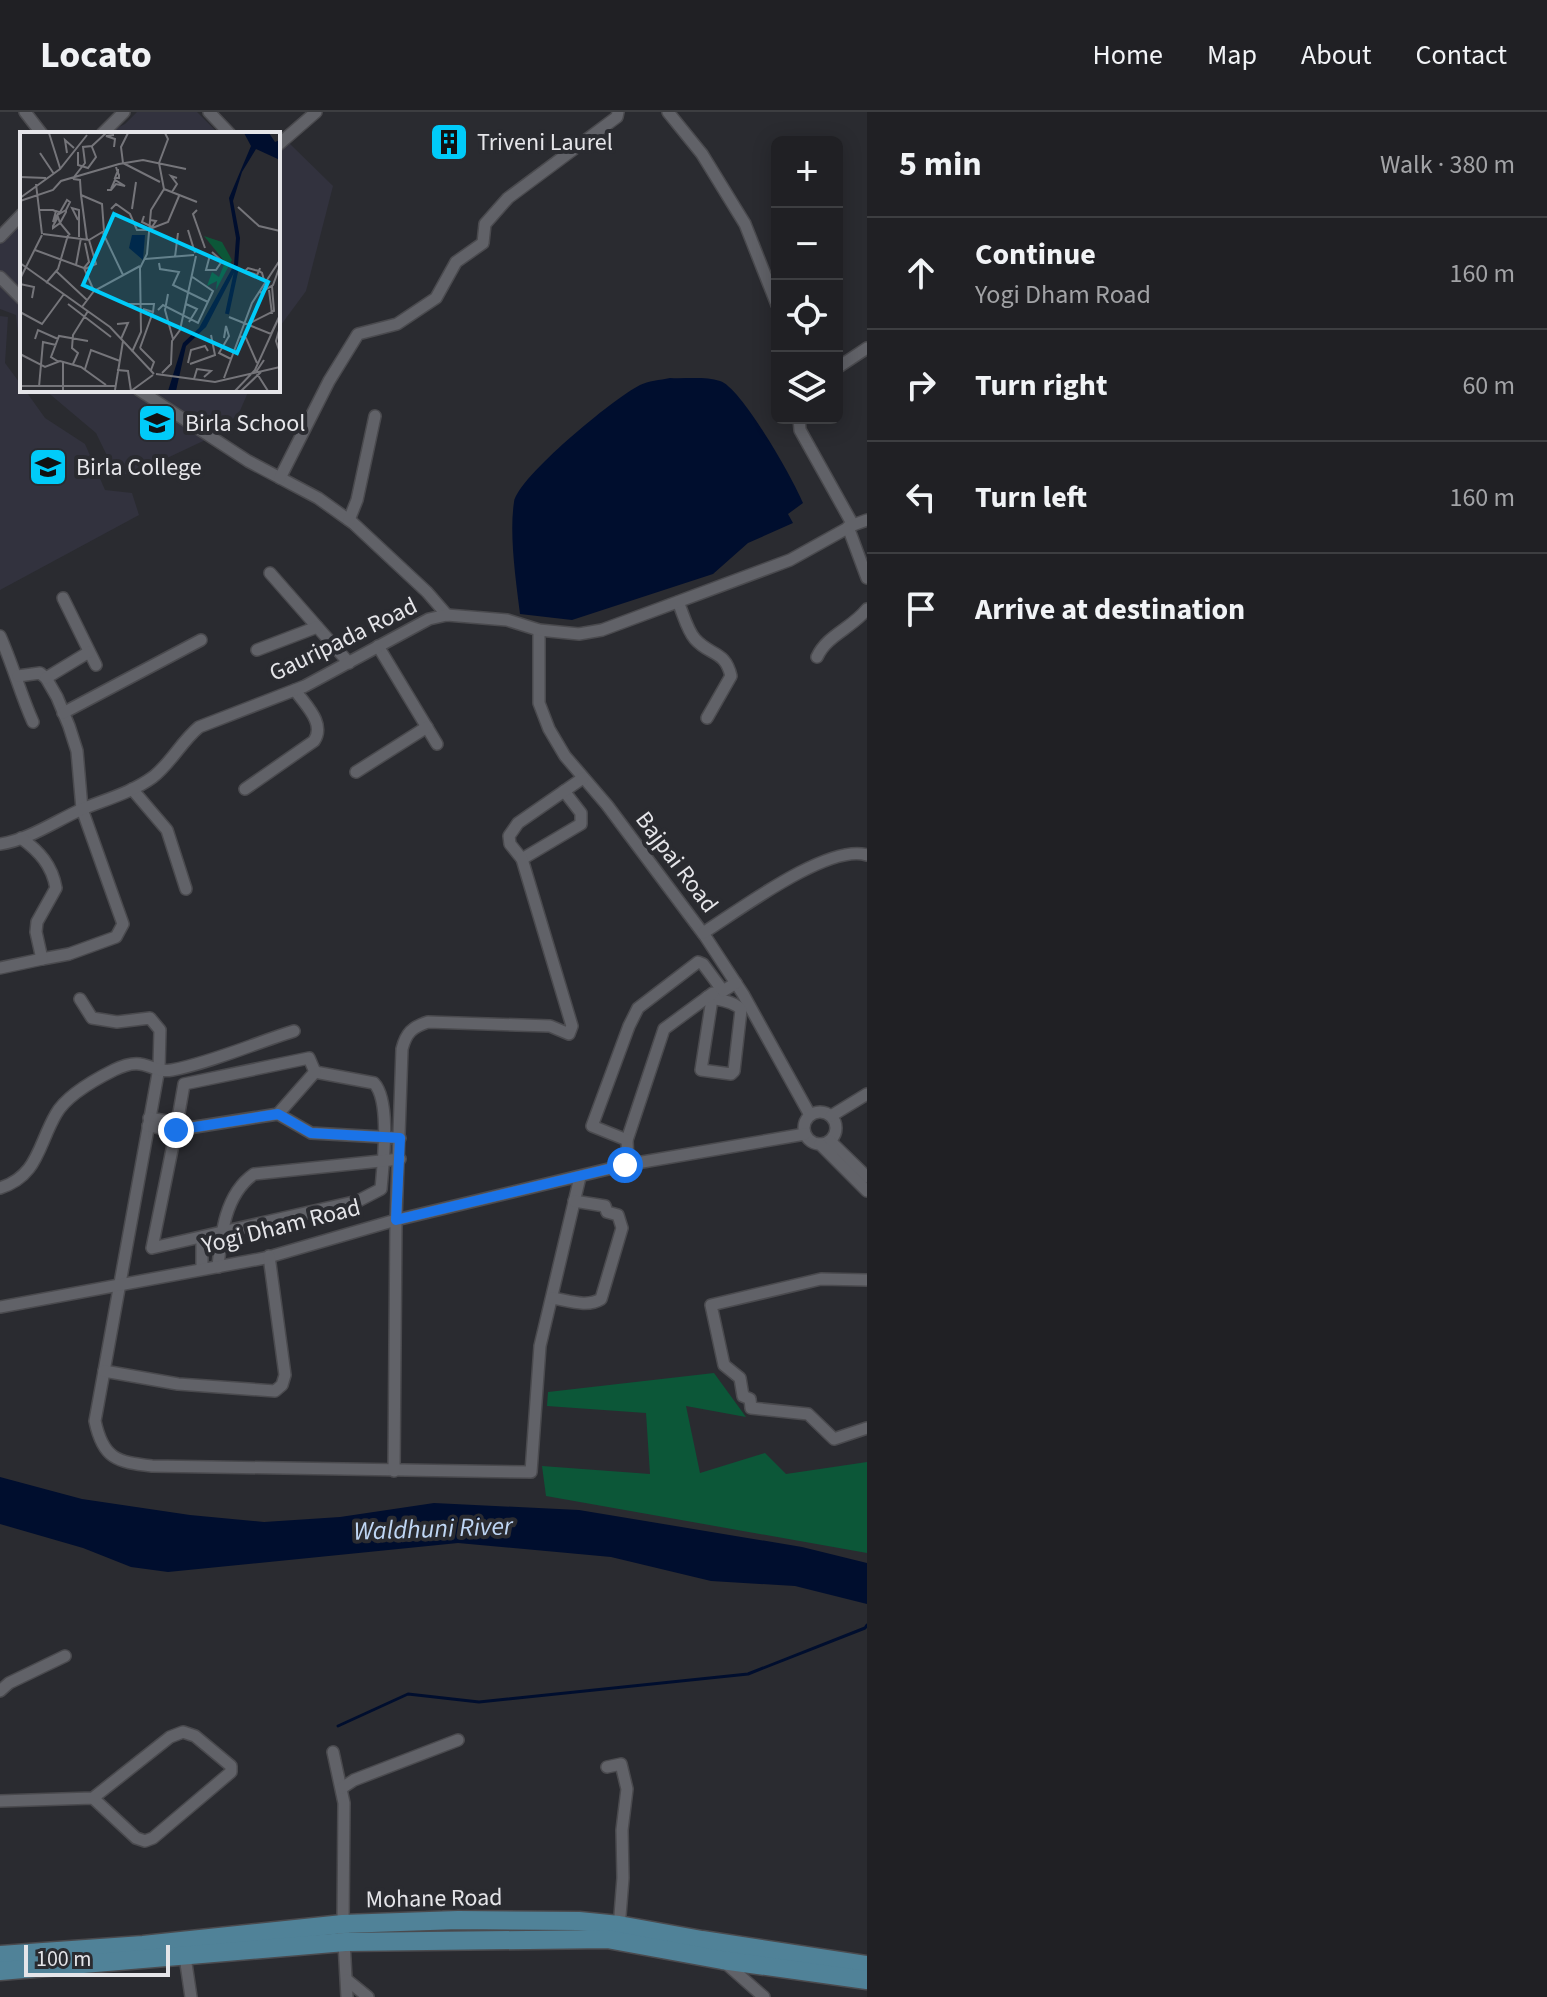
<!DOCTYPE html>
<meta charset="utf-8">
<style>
:root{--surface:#202024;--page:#28282c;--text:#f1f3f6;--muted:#a2a3a6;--line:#3d3e41}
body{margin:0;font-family:"Source Sans 3",sans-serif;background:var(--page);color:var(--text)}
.controls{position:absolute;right:24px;top:24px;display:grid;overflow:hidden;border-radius:12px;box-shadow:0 4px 20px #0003}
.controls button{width:72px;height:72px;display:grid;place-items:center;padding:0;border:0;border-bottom:2px solid var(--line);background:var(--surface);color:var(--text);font:40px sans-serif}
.scale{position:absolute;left:24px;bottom:20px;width:146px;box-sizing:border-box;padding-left:8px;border:4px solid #e5e5e9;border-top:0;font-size:22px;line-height:28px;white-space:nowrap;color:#e5e5e9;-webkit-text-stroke:6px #2a2b30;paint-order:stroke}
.stop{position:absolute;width:24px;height:24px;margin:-18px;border:6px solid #1a73e8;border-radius:50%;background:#fff}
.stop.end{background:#1a73e8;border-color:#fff;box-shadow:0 2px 8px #0008}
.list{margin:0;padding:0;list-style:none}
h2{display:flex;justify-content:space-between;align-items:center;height:104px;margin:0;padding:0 32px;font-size:34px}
h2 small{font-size:26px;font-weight:400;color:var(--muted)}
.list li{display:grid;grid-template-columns:52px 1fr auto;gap:24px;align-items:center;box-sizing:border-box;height:112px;padding:0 32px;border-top:2px solid var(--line)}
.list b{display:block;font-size:30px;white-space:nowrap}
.list p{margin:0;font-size:26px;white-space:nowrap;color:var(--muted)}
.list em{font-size:26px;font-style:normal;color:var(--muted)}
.icon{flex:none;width:44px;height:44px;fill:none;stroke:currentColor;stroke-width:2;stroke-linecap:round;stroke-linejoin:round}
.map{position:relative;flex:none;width:867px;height:1885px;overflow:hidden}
header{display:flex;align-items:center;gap:48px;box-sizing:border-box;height:112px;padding:0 40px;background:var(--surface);border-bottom:2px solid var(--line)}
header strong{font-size:38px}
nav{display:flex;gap:44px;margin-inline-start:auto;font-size:28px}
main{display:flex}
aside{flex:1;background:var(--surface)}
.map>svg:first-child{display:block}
.built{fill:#32323e}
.green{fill:#0c5738}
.water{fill:#000e2e}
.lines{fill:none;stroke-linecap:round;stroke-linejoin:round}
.stream{stroke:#000e2e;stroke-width:3}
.street-casing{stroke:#4a4a4e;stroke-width:14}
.primary-casing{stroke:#4a4a4e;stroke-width:21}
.street{stroke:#616268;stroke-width:11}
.primary{stroke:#508298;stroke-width:18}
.route{stroke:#1a73e8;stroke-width:10}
.labels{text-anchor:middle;stroke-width:8;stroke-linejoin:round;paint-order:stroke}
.poi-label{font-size:24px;fill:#e5e5e9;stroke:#2a2b30;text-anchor:start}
.street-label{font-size:24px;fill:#e5e5e9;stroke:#2a2b30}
.water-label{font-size:26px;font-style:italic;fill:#bfd6f4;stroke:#2a2b30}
.inset-river{fill:none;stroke:#000e2e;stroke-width:4}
.inset-road{fill:none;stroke:#75757a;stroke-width:2}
.view{fill:#00cbf9;fill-opacity:0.15;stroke:#00cbf9;stroke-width:4}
.inset-edge{fill:none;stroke:#e5e5e9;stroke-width:4}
</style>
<header>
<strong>Locato</strong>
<nav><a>Home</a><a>Map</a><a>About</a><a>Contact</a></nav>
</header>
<main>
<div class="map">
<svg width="867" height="1885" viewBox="0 0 867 1885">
<rect width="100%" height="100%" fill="#2a2b30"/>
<g class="built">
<path d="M137 0H197L219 22H105L125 12Z"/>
<path d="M288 30 333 74 306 179 278 217V38Z"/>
<path d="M22 104V258L16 203 0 197V126Z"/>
<path d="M0 204 8 205 5 251 22 274V278H25L45 306 85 332 105 378 132 381 139 403 0 478Z"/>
<path d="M45 278H249L239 301 216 323 133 362H116L96 321Z"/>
</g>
<path class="green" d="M714 1261 746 1305 686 1294 700 1361 765 1341 786 1362 867 1350V1441L546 1384 542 1354 650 1362 646 1301 547 1294 548 1280Z"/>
<g class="water">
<path d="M670 266C685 267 705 264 720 269 741 275 794 368 803 391L788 402 793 411 748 431 713 462 572 508 520 502C516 469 509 423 514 390 518 365 614 286 640 273 648 269 660 268 670 266Z"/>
<path d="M0 1365 82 1387 190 1403 264 1410 340 1405 434 1391 579 1398 802 1435 867 1451V1492L795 1474 711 1469 611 1445 458 1431 168 1460 131 1455 83 1436 0 1412Z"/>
</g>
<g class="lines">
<path class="stream" d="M338 1614 408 1582 479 1590 748 1562 865 1516 867 1513"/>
<defs>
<g id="street">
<path d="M25 0 42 22"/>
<path d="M209 0 230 22"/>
<path d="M668 0 702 42 745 112 777 193"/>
<path d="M102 22 124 0"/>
<path d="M278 33 316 0"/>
<path d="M0 125 22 102"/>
<path d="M0 165 22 187"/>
<path d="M837 256 867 236"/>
<path d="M139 278 248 349 318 386 353 411 427 480 447 503"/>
<path d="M799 306 800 318 853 413"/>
<path d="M280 366 329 269 358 222 397 212 436 186 456 150 483 131 485 112 508 86 617 5 618 0"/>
<path d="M349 408 357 388 375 304"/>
<path d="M848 415 867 466"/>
<path d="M270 461 349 551"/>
<path d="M63 486 96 553"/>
<path d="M678 490C683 501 687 518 695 527 710 544 725 538 731 564L707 606"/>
<path d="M539 518V591L549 617 565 644 607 693 705 824 743 882 810 1003"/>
<path d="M0 524C13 553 20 581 33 610"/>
<path d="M378 534 437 632"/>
<path d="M257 538 317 515"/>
<path d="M817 545C827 523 851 517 867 497"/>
<path d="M18 564 40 561 46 566 57 585 69 614 77 639 82 697 123 812 116 825 69 842 42 847"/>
<path d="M46 566 89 540"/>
<path d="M63 601 201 528"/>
<path d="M356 660 427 615"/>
<path d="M132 677 167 718 186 777"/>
<path d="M245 677 314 629C326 611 305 593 295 578"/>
<path d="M0 732C28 728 54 710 80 698 104 688 131 681 153 665 171 651 181 630 199 615L305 574 429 507 447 503 507 508 539 518 579 522 602 518 790 448 853 413 867 408"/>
<path d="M522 747 581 712V701L564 679"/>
<path d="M703 821C738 799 828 731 867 743"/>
<path d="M0 856 42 847 36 820 37 810 56 776C52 753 39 739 21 726"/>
<path d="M707 885C718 888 735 889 741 898L734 959 731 962 701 958 712 887"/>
<path d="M80 887 92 906 117 910 150 906 160 918 159 956 95 1309C103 1347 117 1350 152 1354L531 1360 540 1234 580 1065"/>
<path d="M315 960 374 971C391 989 383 1052 381 1077L358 1089 152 1136 176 1018 278 1002 311 1021 400 1026"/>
<circle cx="820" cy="1016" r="16"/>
<path d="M831 1004 867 982"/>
<path d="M149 1006 177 1011"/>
<path d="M148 1014 176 1018 184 972 309 946 315 960 278 1002"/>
<path d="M627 1028 664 917 713 881"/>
<path d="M830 1029 867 1065"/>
<path d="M820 1032 867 1079"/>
<path d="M628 1053 627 1028 592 1014 629 914 638 896 698 850 703 852 723 879 736 871"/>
<path d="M0 1076C38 1064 38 1033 56 1002 66 984 96 967 114 958 146 942 150 962 172 958 213 950 255 931 294 919"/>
<path d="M218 1155C221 1122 225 1082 254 1062L400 1047"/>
<path d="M202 1156V1125"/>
<path d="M867 1168 821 1167 711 1193 724 1253 740 1266 743 1284 750 1287 751 1296 808 1302 834 1327 867 1316"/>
<path d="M552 1186C567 1188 587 1196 601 1187L622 1116 618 1103 607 1100 605 1094 574 1089"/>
<path d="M0 1195 265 1146 396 1108 625 1053 805 1022"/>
<path d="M104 1259 178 1272 275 1279 282 1273 285 1263 269 1144"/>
<path d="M394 1359 396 1108 402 937C406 921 412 915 428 910L550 914 569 922 572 914 522 747 510 732 509 724 518 711 583 666"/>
<path d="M0 1579 9 1571 65 1544"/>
<path d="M333 1640 344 1691 343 1812 347 1885"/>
<path d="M607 1655 621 1652 627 1677 622 1718 623 1766 619 1816"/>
<path d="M342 1676 354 1668 458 1628"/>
<path d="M0 1689 93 1686 170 1625 183 1620 195 1624 231 1654V1660L153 1726 145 1729 136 1726 93 1686"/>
<path d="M184 1838 191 1885"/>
<path d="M722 1848 764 1885"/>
<path d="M347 1868 368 1885"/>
</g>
<g id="primary">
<path d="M0 1843 143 1833 343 1812 458 1808 579 1809 619 1813 702 1828 867 1853"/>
<path d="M0 1859 345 1830 607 1827 722 1848 867 1868"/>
</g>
</defs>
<use href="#street" class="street-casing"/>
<use href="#primary" class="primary-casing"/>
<use href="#street" class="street"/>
<use href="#primary" class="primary"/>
</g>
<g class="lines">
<path class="route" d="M176 1018 278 1002 311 1021 400 1026 396 1108 625 1053"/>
</g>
<defs>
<symbol id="building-square" viewBox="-11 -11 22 22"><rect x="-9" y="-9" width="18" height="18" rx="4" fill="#00cbf9" stroke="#2a2b30"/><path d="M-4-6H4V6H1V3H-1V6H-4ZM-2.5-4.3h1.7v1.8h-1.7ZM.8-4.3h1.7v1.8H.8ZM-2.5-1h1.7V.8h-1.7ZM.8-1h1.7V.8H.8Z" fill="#111"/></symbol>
<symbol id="school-square" viewBox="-11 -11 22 22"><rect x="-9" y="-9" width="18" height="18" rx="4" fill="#00cbf9" stroke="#2a2b30"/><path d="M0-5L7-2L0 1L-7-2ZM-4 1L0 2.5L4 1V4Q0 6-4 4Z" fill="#111"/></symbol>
<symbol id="university-square" viewBox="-11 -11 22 22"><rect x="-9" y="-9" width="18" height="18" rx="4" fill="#00cbf9" stroke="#2a2b30"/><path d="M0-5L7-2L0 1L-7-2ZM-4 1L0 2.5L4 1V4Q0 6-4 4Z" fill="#111"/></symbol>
</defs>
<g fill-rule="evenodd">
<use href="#building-square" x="427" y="8" width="44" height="44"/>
<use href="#school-square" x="135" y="289" width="44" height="44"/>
<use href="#university-square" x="26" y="333" width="44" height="44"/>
</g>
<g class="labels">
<g class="poi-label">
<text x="477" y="38">Triveni Laurel</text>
<text x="185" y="319">Birla School</text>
<text x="76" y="363">Birla College</text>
</g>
<g class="street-label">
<text transform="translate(343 527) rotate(-26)" y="8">Gauripada Road</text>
<text transform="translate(677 750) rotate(53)" y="8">Bajpai Road</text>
<text transform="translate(281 1114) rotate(-14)" y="8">Yogi Dham Road</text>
<text transform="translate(434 1786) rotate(-1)" y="8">Mohane Road</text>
</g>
<g class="water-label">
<text transform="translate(433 1416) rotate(-2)" y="9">Waldhuni River</text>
</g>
</g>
<g transform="translate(20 20)">
<rect width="260" height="260" fill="#2a2b30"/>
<path d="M184 104 202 110 212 128 196 158 197 149 187 154 192 140 199 145 205 130Z" fill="#0c5738"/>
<path d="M224 1H249L255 10 260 8V28L236 17 222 40 213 69 220 106 218 133 186 195 166 214 156 259H148L163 211 179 196 214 133 216 106 209 66 231 14ZM112 103H125L123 128 109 116Z" fill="#000e2e"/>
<path class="inset-river" d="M207 182 217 135"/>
<path class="inset-road" d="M29 1 40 36M94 15 95 7 86 4 94 3M58 20V33L68 36 76 25 72 15M20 21 34 42M47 21 45 8 54 16M103 31 140 50M103 31 101 15 108 1M139 31 148 7 145 1M96 35 97 38H98V41L99 43V46H95L98 38M0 45 26 46M54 45 65 31 63 15 72 14 86 1M16 52 22 102M144 57 177 70M87 58H91L96 52 105 54 95 48 91 57M152 60 157 52 151 44 157 46M61 63 67 108M0 66 40 37 67 3M0 69 33 58 41 49 99 32 123 28 166 37M218 75 239 94 260 99M91 77 96 72 110 82 117 98H127M112 77 116 50M19 78H33L35 79H36L39 80 33 90 36 79M46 78 39 82 47 68 50 70 46 78V80L40 91 50 103M177 78 173 82 185 116M124 84 122 90 132 95 136 89 130 88M38 85 40 91 33 96V94ZM58 88 52 76 59 78V105M127 98 148 90 159 64M168 98 175 121M83 101 103 143M23 102 69 108 84 99 82 72 61 63 60 48 53 47M15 118 64 136 74 159M190 123 186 138H196L202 129 192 120M155 125 158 101M125 127 174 123M0 131 90 195 134 242M139 131 140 137 159 140 153 153 188 170M56 133 61 106M64 136 69 130 65 111M240 136 239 139 237 143 225 139 228 136 235 138 239 139 242 141 244 148M65 137 76 132 69 108M36 139 67 168M0 147 22 103M26 151 38 137 48 103M0 152 14 155 12 166M249 158 252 182M240 161 253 153 260 134M148 162 145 178 153 207M48 172 91 205M109 172H134L133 180M166 172 177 177 169 190M62 175 74 159 120 134M138 178 143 173 178 191 193 159 171 144M0 180 22 192 44 162M209 185 251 202 260 183M97 192 108 191 101 207M228 192 254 179 252 154M260 195 256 209 260 221M219 204 226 206 237 231M204 206 206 194 209 204 199 221 211 227M15 207 18 198 38 207M120 216 133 180 123 177M120 216 134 230 131 238M112 220 121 200 120 136 127 122 131 78 144 57 139 31M0 222 25 235 40 229 61 235 86 253M244 228 236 240 248 259M39 230 31 225 39 204 68 209M168 231 171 218 185 214 188 219M53 232 58 221 52 216 53 203 68 179M170 232 195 223 191 203M65 237 71 218 100 229M97 238 108 239 111 259M142 241 151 232 152 209 160 198 176 124M136 242 195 250 260 235M204 246 232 171 260 128M174 247 177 237 191 239 184 245M0 254H96M19 255 23 210 36 213M95 258 103 209M43 259V230M111 259 133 243M215 259 235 238 260 183M221 259 241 240"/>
<path class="view" d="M94 82 248 150 217 221 63 153Z"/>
<rect width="260" height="260" class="inset-edge"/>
</g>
</svg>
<div class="controls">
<button>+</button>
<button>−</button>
<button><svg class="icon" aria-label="locate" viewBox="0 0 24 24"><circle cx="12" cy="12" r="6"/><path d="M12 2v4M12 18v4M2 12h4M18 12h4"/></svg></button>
<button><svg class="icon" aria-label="layers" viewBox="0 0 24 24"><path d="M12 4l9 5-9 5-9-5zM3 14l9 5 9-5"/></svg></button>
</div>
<div class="scale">100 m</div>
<div class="stop" style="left:625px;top:1053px"></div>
<div class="stop end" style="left:176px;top:1018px"></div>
</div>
<aside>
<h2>5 min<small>Walk · 380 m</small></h2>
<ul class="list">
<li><svg class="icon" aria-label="ahead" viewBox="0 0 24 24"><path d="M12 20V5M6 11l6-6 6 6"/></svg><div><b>Continue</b><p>Yogi Dham Road</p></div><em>160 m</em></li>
<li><svg class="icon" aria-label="right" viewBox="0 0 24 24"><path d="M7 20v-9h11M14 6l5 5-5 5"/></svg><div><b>Turn right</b></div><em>60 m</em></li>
<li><svg class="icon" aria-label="left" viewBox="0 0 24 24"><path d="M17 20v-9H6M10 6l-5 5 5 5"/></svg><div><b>Turn left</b></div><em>160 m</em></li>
<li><svg class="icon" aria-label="arrive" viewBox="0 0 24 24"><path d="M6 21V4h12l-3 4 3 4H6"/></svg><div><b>Arrive at destination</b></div></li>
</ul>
</aside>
</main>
